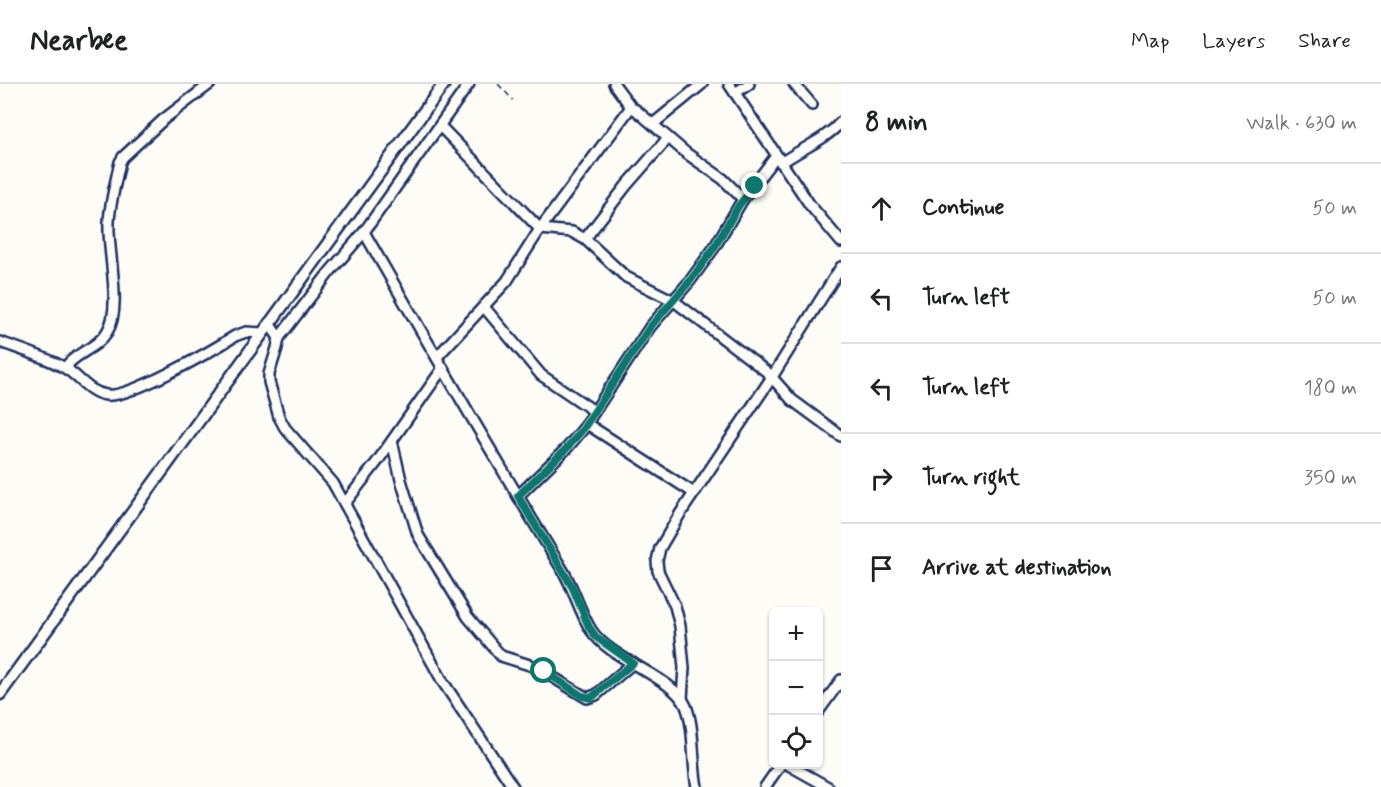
<!DOCTYPE html>
<meta charset="utf-8">
<style>
:root{--surface:#fff;--page:#f6f6f6;--text:#202124;--muted:#757577;--line:#e0e0e0}
body{margin:0;font-family:Mynerve,sans-serif;background:var(--page);color:var(--text)}
.controls{position:absolute;right:18px;bottom:18px;display:grid;overflow:hidden;border-radius:9px;box-shadow:0 2px 4px #0004}
.controls button{width:54px;height:54px;display:grid;place-items:center;padding:0;border:0;border-bottom:2px solid var(--line);background:var(--surface);color:var(--text);font:30px sans-serif}
.stop{position:absolute;width:18px;height:18px;margin:-14px;border:4px solid #0f766e;border-radius:50%;background:#fff}
.stop.end{background:#0f766e;border-color:#fff;box-shadow:0 2px 6px #0008}
.list{margin:0;padding:0;list-style:none}
h2{display:flex;justify-content:space-between;align-items:center;height:78px;margin:0;padding:0 24px;font-size:26px}
h2 small{font-size:20px;font-weight:400;color:var(--muted)}
.list li{display:grid;grid-template-columns:39px 1fr auto;gap:18px;align-items:center;box-sizing:border-box;height:90px;padding:0 24px;border-top:2px solid var(--line)}
.list b{display:block;font-size:22px;white-space:nowrap}
.list em{font-size:20px;font-style:normal;color:var(--muted)}
.icon{flex:none;width:33px;height:33px;fill:none;stroke:currentColor;stroke-width:2;stroke-linecap:round;stroke-linejoin:round}
.map{position:relative;flex:none;width:841px;height:703px;overflow:hidden}
header{display:flex;align-items:center;gap:36px;box-sizing:border-box;height:84px;padding:0 30px;background:var(--surface);border-bottom:2px solid var(--line)}
header strong{font-size:28px}
nav{display:flex;gap:33px;margin-inline-start:auto;font-size:21px}
main{display:flex}
aside{flex:1;background:var(--surface)}
.map>svg:first-child{display:block}
.lines{fill:none;stroke-linecap:round;stroke-linejoin:round}
.minor-casing{stroke:#1b2f5e;stroke-width:14}
.tertiary-casing{stroke:#1b2f5e;stroke-width:15}
.path{stroke:#1b2f5e;stroke-width:1.5;stroke-dasharray:6 4.5;stroke-linecap:butt}
.minor{stroke:#fdfcf7;stroke-width:9}
.tertiary{stroke:#fdfcf7;stroke-width:10}
.route{stroke:#0f766e;stroke-width:8}
</style>
<header>
<strong>Nearbee</strong>
<nav><a>Map</a><a>Layers</a><a>Share</a></nav>
</header>
<main>
<div class="map">
<svg width="841" height="703" viewBox="0 0 841 703">
<rect width="100%" height="100%" fill="#fdfcf7"/>
<filter id="ink" filterUnits="userSpaceOnUse"><feTurbulence type="fractalNoise" baseFrequency=".0167" numOctaves="2"/><feDisplacementMap in="SourceGraphic" scale="12" xChannelSelector="R" yChannelSelector="G"/><feConvolveMatrix kernelMatrix="1 2 1 2 8 2 1 2 1" color-interpolation-filters="sRGB"/></filter>
<g filter="url(#ink)">
<g class="lines">
<defs>
<g id="minor">
<path d="M614 0 631 23"/>
<path d="M729 0 810 121 841 158"/>
<path d="M794 0 812 21"/>
<path d="M735 9 749 0"/>
<path d="M653 40 702 0"/>
<path d="M781 79C802 64 824 57 841 38"/>
<path d="M540 145 572 148 585 155 626 193 674 217 767 288 792 316 841 352"/>
<path d="M540 145 631 23 636 26 686 69 723 95 743 115"/>
<path d="M364 148C429 261 494 374 562 485 574 504 579 527 591 546 611 577 673 592 686 622 695 644 692 679 697 703"/>
<path d="M585 155 626 102 668 54"/>
<path d="M484 223 541 291 594 327"/>
<path d="M269 239 279 254 277 264 269 290V298L279 333 285 344 333 399 443 598 513 703"/>
<path d="M279 254 328 190 364 148 469 0"/>
<path d="M0 258C19 265 52 275 68 286 81 295 90 309 106 311 129 315 213 266 235 252L246 248 262 249"/>
<path d="M437 273 507 197 540 145 440 42"/>
<path d="M68 286V280C80 267 97 264 107 248 123 224 107 167 109 138 110 118 116 97 120 78L123 73 164 35 210 0"/>
<path d="M587 340 694 409"/>
<path d="M392 357 401 396 418 451 468 533 501 572 536 583 587 614 596 611 633 579"/>
<path d="M518 412 567 364 583 345 650 243 690 197 714 164 743 115 776 72"/>
<path d="M346 418 377 378 443 284"/>
<path d="M682 615 684 584 680 542 675 522 658 487 657 477 660 464 680 430 772 293 841 183"/>
<path d="M818 628 841 596"/>
<path d="M787 680 828 703"/>
<path d="M765 703 781 680"/>
</g>
<path id="tertiary" d="M0 610 444 0"/>
</defs>
<use href="#minor" class="minor-casing"/>
<use href="#tertiary" class="tertiary-casing"/>
<path class="path" d="M498 0 513 16"/>
<use href="#minor" class="minor"/>
<use href="#tertiary" class="tertiary"/>
</g>
</g>
<g class="lines" filter="url(#ink)">
<path class="route" d="M544 587 582 612 591 614 633 579 596 553 589 543 573 504 518 412 567 364 583 345 650 243 690 197 714 164 739 121 755 102"/>
</g>
</svg>
<div class="controls">
<button>+</button>
<button>−</button>
<button><svg class="icon" aria-label="locate" viewBox="0 0 24 24"><circle cx="12" cy="12" r="6"/><path d="M12 2v4M12 18v4M2 12h4M18 12h4"/></svg></button>
</div>
<div class="stop" style="left:544px;top:587px"></div>
<div class="stop end" style="left:755px;top:102px"></div>
</div>
<aside>
<h2>8 min<small>Walk · 630 m</small></h2>
<ul class="list">
<li><svg class="icon" aria-label="ahead" viewBox="0 0 24 24"><path d="M12 20V5M6 11l6-6 6 6"/></svg><div><b>Continue</b></div><em>50 m</em></li>
<li><svg class="icon" aria-label="left" viewBox="0 0 24 24"><path d="M17 20v-9H6M10 6l-5 5 5 5"/></svg><div><b>Turn left</b></div><em>50 m</em></li>
<li><svg class="icon" aria-label="left" viewBox="0 0 24 24"><path d="M17 20v-9H6M10 6l-5 5 5 5"/></svg><div><b>Turn left</b></div><em>180 m</em></li>
<li><svg class="icon" aria-label="right" viewBox="0 0 24 24"><path d="M7 20v-9h11M14 6l5 5-5 5"/></svg><div><b>Turn right</b></div><em>350 m</em></li>
<li><svg class="icon" aria-label="arrive" viewBox="0 0 24 24"><path d="M6 21V4h12l-3 4 3 4H6"/></svg><div><b>Arrive at destination</b></div></li>
</ul>
</aside>
</main>
